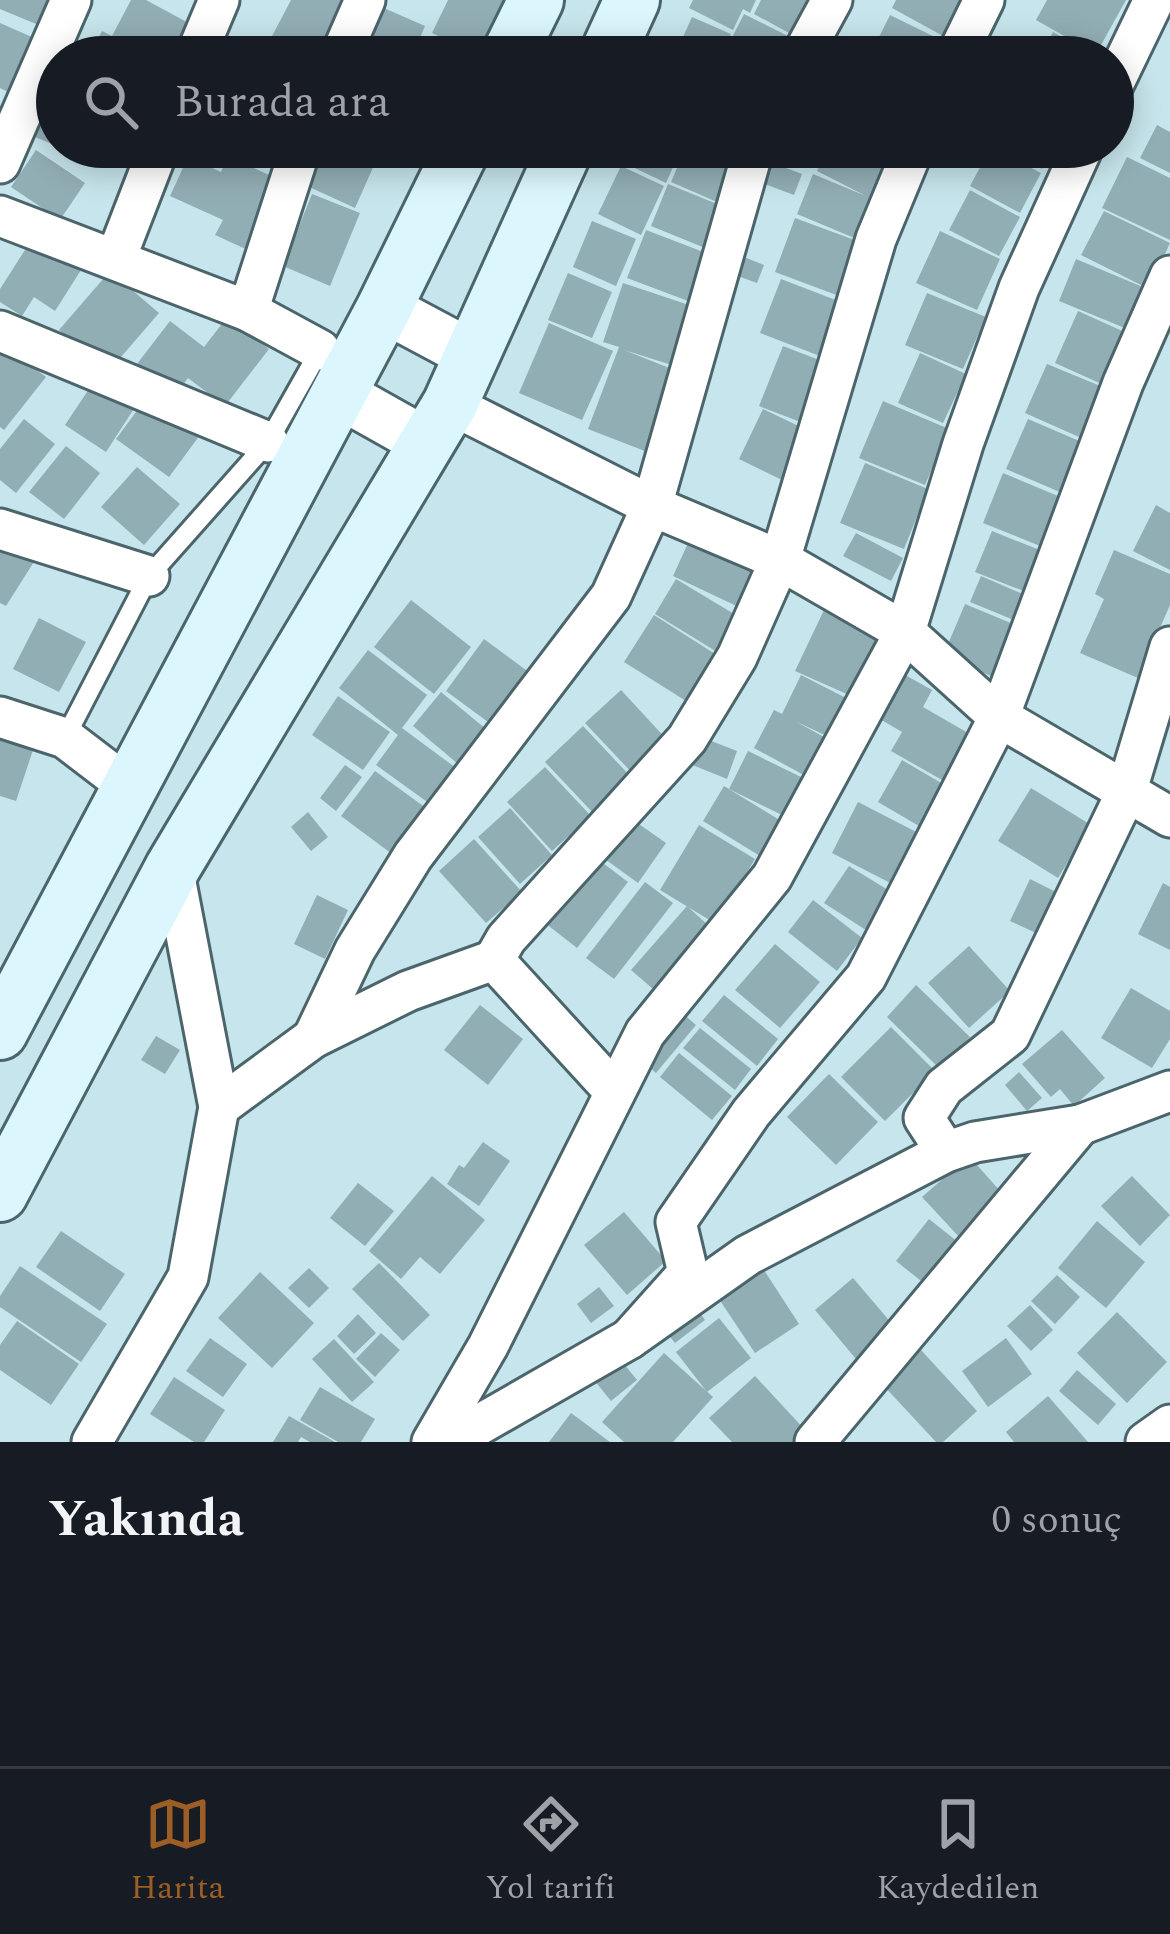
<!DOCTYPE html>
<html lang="tr">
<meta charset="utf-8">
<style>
:root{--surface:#171b24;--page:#20242c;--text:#f1f3f6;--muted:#9ea1a6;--line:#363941;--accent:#9c5e24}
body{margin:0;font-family:Spectral,serif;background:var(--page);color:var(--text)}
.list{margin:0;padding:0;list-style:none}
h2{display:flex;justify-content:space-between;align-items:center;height:156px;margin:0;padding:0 48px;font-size:51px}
h2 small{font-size:39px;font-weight:400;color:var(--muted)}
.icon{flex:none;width:66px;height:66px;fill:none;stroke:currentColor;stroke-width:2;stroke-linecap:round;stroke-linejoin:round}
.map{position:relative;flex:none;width:1170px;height:1442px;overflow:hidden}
.search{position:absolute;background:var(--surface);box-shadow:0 6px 30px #0003;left:36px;right:36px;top:36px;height:132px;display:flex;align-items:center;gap:30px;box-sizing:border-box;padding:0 42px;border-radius:66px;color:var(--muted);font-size:45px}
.sheet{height:324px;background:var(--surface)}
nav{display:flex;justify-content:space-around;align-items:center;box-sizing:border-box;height:168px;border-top:3px solid var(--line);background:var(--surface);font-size:33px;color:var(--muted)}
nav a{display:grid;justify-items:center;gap:6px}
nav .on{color:var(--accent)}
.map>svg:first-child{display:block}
.building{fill:#92aeb5}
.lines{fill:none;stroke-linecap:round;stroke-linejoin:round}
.service-casing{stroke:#4b656b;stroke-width:24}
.minor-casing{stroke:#4b656b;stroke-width:45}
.tertiary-casing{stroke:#4b656b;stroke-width:54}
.secondary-casing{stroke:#4b656b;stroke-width:60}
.service{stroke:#fff;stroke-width:18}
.minor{stroke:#fff;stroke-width:39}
.tertiary{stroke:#fff;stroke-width:48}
.secondary{stroke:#dbf7fd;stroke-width:54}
</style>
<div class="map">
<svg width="1170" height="1442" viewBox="0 0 1170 1442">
<rect width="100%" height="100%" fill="#c7e5ec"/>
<g class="building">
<path d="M0 0H60L48 29 0 9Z"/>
<path d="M131 0H146L196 27 179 57H88L102 31 112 36Z"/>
<path d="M291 0H347L318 57H303L270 40Z"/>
<path d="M448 0H502L514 6 490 57H481L432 33Z"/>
<path d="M693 0H756L750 13 743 9 733 30 689 8Z"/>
<path d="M761 0H815L800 39 754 14Z"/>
<path d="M896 0H966L954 42 892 8Z"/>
<path d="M1047 0H1126L1096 54 1036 20Z"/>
<path d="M370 2 425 26 412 57H346Z"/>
<path d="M744 14 798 41 790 57H722Z"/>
<path d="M890 15 951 45 945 57H869Z"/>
<path d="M692 17 731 34 720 57H674Z"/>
<path d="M0 23 41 41 16 96 0 88Z"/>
<path d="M1053 32 1099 57H1040Z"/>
<path d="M430 37 473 57H421Z"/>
<path d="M45 84 57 89V146L25 133Z"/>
<path d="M1157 125 1170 132V173L1140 158Z"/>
<path d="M225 147H285L281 173Z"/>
<path d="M322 147H339L375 163 355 208 305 185Z"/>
<path d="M629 147H682L666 183 622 162Z"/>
<path d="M686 147H740L726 206 671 182Z"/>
<path d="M829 147H886L897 152 859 240 797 214 813 174 866 196 817 171Z"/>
<path d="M991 147 1041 173 1020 213 970 186Z"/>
<path d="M1005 147H1055L1042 169Z"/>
<path d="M36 150 85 183 60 220 11 187Z"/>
<path d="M228 156 282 181 250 251 215 235 223 220 170 196 188 157 221 172Z"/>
<path d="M1127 157 1170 178V240L1102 208Z"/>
<path d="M770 162 802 174 794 195 762 183Z"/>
<path d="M621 166 664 186 641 235 598 214Z"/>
<path d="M668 184 727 208 710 250 651 226Z"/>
<path d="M970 190 1020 217 999 256 949 230Z"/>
<path d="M312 194 360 213 330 286 283 266Z"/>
<path d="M1104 211 1170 243 1149 289 1081 255Z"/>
<path d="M795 218 860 242 839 296 775 272Z"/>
<path d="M592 221 636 239 616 286 573 267Z"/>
<path d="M646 230 714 256 696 304 627 278Z"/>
<path d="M940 231 1000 259 977 310 916 283Z"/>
<path d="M32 239 81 270 55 311 34 297 22 316 0 302V289Z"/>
<path d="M739 255 764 265 757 283 732 274Z"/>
<path d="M1076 259 1150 290 1132 331 1059 301Z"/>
<path d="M110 271 159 313 108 372 59 330Z"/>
<path d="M568 273 612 292 592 338 548 320Z"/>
<path d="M781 279 846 304 825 358 760 333Z"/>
<path d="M623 283 698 308 678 367 624 350 682 373 650 453 588 429 619 347 603 342Z"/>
<path d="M927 293 986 317 963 369 905 345Z"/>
<path d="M1078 311 1129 334 1106 386 1055 363Z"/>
<path d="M228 316 269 349 225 406 188 378 176 394 137 364 170 321 204 347Z"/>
<path d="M549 323 613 351 582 420 519 393Z"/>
<path d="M0 341 46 377 4 430 0 427Z"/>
<path d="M783 346 827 363 803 423 759 406Z"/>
<path d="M920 353 966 374 943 423 898 403Z"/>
<path d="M1047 364 1110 390 1088 441 1025 413Z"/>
<path d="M97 377 137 404 106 452 65 425Z"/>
<path d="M147 397 200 435 169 477 116 439Z"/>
<path d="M883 401 949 429 925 485 859 458Z"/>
<path d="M763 409 807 430 784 481 739 459Z"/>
<path d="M24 419 55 444 16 493 0 480V449Z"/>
<path d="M1028 419 1091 446 1069 496 1006 469Z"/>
<path d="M66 446 100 473 64 519 29 492Z"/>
<path d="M865 463 928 489 904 549 840 523Z"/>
<path d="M137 467 180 504 144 545 101 507Z"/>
<path d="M1003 473 1070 501 1050 550 983 523Z"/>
<path d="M1156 505 1170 513V570L1133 551Z"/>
<path d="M992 531 1047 553 1031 594 975 572Z"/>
<path d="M856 533 903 558 891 581 843 556Z"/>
<path d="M0 534 37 557 6 606 0 603Z"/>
<path d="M689 541 761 575 745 610 673 576Z"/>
<path d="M1114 550 1170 574V605L1138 678 1080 653 1104 599 1095 594Z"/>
<path d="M981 576 1032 598 1021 623 970 602Z"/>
<path d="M676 579 744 620 722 655 655 614Z"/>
<path d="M411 600 471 647 434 694 374 647Z"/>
<path d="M965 604 1018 626 996 678 943 656Z"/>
<path d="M824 610 879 635 851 696 795 671Z"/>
<path d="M654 615 723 659 694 706 624 662Z"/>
<path d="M39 618 86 642 59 692 13 669Z"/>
<path d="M484 639 530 673 492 725 446 691Z"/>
<path d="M368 650 427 695 402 728 456 768 430 804 376 765 398 735 339 688Z"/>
<path d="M898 671 932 690 923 707 982 741 956 788 891 751 902 732 873 715Z"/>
<path d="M801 675 850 700 831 738 795 721 833 742 813 780 754 748 774 710 782 714Z"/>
<path d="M621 690 670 743 635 776 585 723Z"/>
<path d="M441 692 486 729 458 764 413 726Z"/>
<path d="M338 696 390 732 363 770 312 735Z"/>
<path d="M0 722 38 735 16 801 0 796Z"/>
<path d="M583 726 633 779 595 815 545 762Z"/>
<path d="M701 737 737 751 727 779 690 764Z"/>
<path d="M748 751 805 779 786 817 729 789Z"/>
<path d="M902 760 955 791 931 833 878 802Z"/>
<path d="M345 765 362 777 336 811 320 798Z"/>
<path d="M545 767 591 816 552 851 507 802Z"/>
<path d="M375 771 426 808 392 854 341 816Z"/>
<path d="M724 786 786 824 765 859 703 821Z"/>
<path d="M1031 788 1091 825 1058 878 998 841Z"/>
<path d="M858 802 928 838 902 889 832 853Z"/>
<path d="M510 808 552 855 520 884 478 837Z"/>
<path d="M308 812 328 837 311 851 291 827Z"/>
<path d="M626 815 666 843 638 883 598 854Z"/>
<path d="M699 825 755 859 716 924 660 890Z"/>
<path d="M474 839 522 892 486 923 439 871Z"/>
<path d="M591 854 628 882 577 948 540 919Z"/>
<path d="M849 866 896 895 872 934 824 903Z"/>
<path d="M1030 879 1056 892 1036 933 1010 921Z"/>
<path d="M645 882 673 903 614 979 586 958Z"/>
<path d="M1163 883 1170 887V950L1138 934Z"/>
<path d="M317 895 348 910 325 959 294 944Z"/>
<path d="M813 900 862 938 837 971 788 932Z"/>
<path d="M687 906 709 926 653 989 631 970Z"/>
<path d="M775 944 820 982 780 1028 735 990Z"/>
<path d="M969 946 1010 991 969 1028 928 983Z"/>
<path d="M916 985 970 1037 940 1069 887 1017Z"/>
<path d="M1131 988 1170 1011V1039L1152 1068 1101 1038Z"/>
<path d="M724 995 778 1039 757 1066 702 1021Z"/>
<path d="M480 1005 523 1039 488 1085 444 1050Z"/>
<path d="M681 1012 696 1025 656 1073 641 1060Z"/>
<path d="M891 1027 935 1071 885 1121 841 1077Z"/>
<path d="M700 1028 751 1069 735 1090 683 1048Z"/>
<path d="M1062 1030 1105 1078 1074 1106 1060 1089 1051 1097 1022 1064Z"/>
<path d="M156 1036 180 1050 165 1074 141 1060Z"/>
<path d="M679 1053 732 1096 712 1120 660 1077Z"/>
<path d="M1019 1072 1042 1098 1027 1111 1005 1085Z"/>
<path d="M829 1074 878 1122 836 1165 787 1117Z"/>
<path d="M483 1142 510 1161 479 1206 447 1184 459 1165 464 1168Z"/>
<path d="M969 1156 1001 1192 983 1208 988 1215 961 1239 922 1197Z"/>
<path d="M432 1176 485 1220 440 1274 420 1257 401 1279 369 1251Z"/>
<path d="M1132 1176 1170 1215 1140 1246 1101 1206Z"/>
<path d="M358 1183 394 1211 365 1246 330 1218Z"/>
<path d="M624 1212 666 1261 627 1295 584 1245Z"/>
<path d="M929 1219 963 1246 930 1288 896 1261Z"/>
<path d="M1097 1221 1145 1262 1106 1308 1058 1268Z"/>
<path d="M61 1231 125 1274 100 1311 36 1267Z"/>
<path d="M379 1263 430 1315 403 1341 352 1289Z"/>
<path d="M20 1266 107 1324 81 1362 0 1307V1296Z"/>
<path d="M762 1267 799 1324 755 1353 717 1296Z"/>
<path d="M309 1268 329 1288 309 1308 288 1288Z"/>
<path d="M260 1272 314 1323 272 1368 218 1318Z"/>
<path d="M1057 1275 1080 1297 1055 1324 1031 1301Z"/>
<path d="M853 1278 899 1332 861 1365 815 1310Z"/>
<path d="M599 1287 614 1306 591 1323 577 1304Z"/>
<path d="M690 1299 705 1320 675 1343 659 1323Z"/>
<path d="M1030 1305 1053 1330 1031 1351 1007 1326Z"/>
<path d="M1117 1312 1167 1362 1127 1403 1077 1353Z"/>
<path d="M358 1314 376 1333 354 1354 337 1336Z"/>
<path d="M719 1318 751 1358 707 1392 676 1352Z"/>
<path d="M17 1321 79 1364 51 1405 0 1370V1345Z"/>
<path d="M381 1333 400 1350 375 1377 356 1359Z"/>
<path d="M210 1338 247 1364 223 1397 186 1371Z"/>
<path d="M1006 1338 1032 1374 988 1407 962 1371Z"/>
<path d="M334 1339 374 1382 352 1402 312 1359Z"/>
<path d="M921 1350 977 1411 943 1442H936L883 1385Z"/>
<path d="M664 1353 713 1397 673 1442H624L602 1422Z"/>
<path d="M620 1359 637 1380 611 1401 594 1380Z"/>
<path d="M1077 1370 1116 1404 1098 1425 1059 1391Z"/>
<path d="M755 1376 806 1431 795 1442H732L709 1418Z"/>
<path d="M174 1377 225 1410 204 1442H194L150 1414Z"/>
<path d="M320 1387 375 1419 361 1442H338L300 1420Z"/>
<path d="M1048 1396 1088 1442H1014L1006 1432Z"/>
<path d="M571 1413 610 1442H549Z"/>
<path d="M289 1416 335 1442H310L301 1437 298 1442H273Z"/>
</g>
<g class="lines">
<defs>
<path id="service" d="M65 738 149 576 268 442 320 350"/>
<g id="minor">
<path d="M195 57 219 0"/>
<path d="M340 57 365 0"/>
<path d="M801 57 832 0"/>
<path d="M956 57 984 0"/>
<path d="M1113 85 1154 0"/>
<path d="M0 163 71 0"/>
<path d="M0 216 248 311 320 350"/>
<path d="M116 258 159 147"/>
<path d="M248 311 301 147"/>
<path d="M0 331 268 442"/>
<path d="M450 404 652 506 780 560 905 632 999 717 1170 817"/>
<path d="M0 529 149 576"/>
<path d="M0 717 65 738 129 787"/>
<path d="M494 960 506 939 687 739 737 657 780 560 876 239 914 147"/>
<path d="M313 1038 355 950 413 856 611 596 652 506 754 147"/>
<path d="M219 1107 313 1038 408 991 494 960 614 1091"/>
<path d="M946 1152 924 1118 944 1087 1010 1035 1126 793 1170 647"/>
<path d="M629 1339 688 1273 676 1222 751 1113 866 977 999 717 1123 383 1170 276"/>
<path d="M92 1442 188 1277 219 1107 173 867"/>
<path d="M432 1442 488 1346 645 1033 772 877 905 632 963 444 1019 288 1083 147"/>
<path d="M449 1442 629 1339 748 1255 946 1152 975 1142 1080 1125 1170 1091"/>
<path d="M815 1442 1080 1125"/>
<path d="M1146 1442 1170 1425"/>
</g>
<g id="tertiary">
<path d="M384 308 472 355"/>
<path d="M338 393 427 443"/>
</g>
<g id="secondary">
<path d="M508 57 536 0"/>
<path d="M606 57 632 0"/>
<path d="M0 1032 384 308 463 147"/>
<path d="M0 1194 173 867 450 404 566 147"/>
</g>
</defs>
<use href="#service" class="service-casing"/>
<use href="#minor" class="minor-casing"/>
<use href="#tertiary" class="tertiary-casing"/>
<use href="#secondary" class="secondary-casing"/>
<use href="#service" class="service"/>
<use href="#minor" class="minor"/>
<use href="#tertiary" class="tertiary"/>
<use href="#secondary" class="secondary"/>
</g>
</svg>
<div class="search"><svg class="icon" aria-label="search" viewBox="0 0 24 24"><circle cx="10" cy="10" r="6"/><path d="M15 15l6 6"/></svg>Burada ara</div>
</div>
<section class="sheet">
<h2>Yakında<small>0 sonuç</small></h2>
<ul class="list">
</ul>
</section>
<nav>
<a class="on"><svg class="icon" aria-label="map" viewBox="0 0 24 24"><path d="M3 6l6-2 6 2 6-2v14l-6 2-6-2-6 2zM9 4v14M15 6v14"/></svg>Harita</a>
<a><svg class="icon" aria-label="directions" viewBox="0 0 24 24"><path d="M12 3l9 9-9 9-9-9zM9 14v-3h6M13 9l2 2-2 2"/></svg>Yol tarifi</a>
<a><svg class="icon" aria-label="saved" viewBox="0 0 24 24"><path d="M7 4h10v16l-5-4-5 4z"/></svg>Kaydedilen</a>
</nav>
